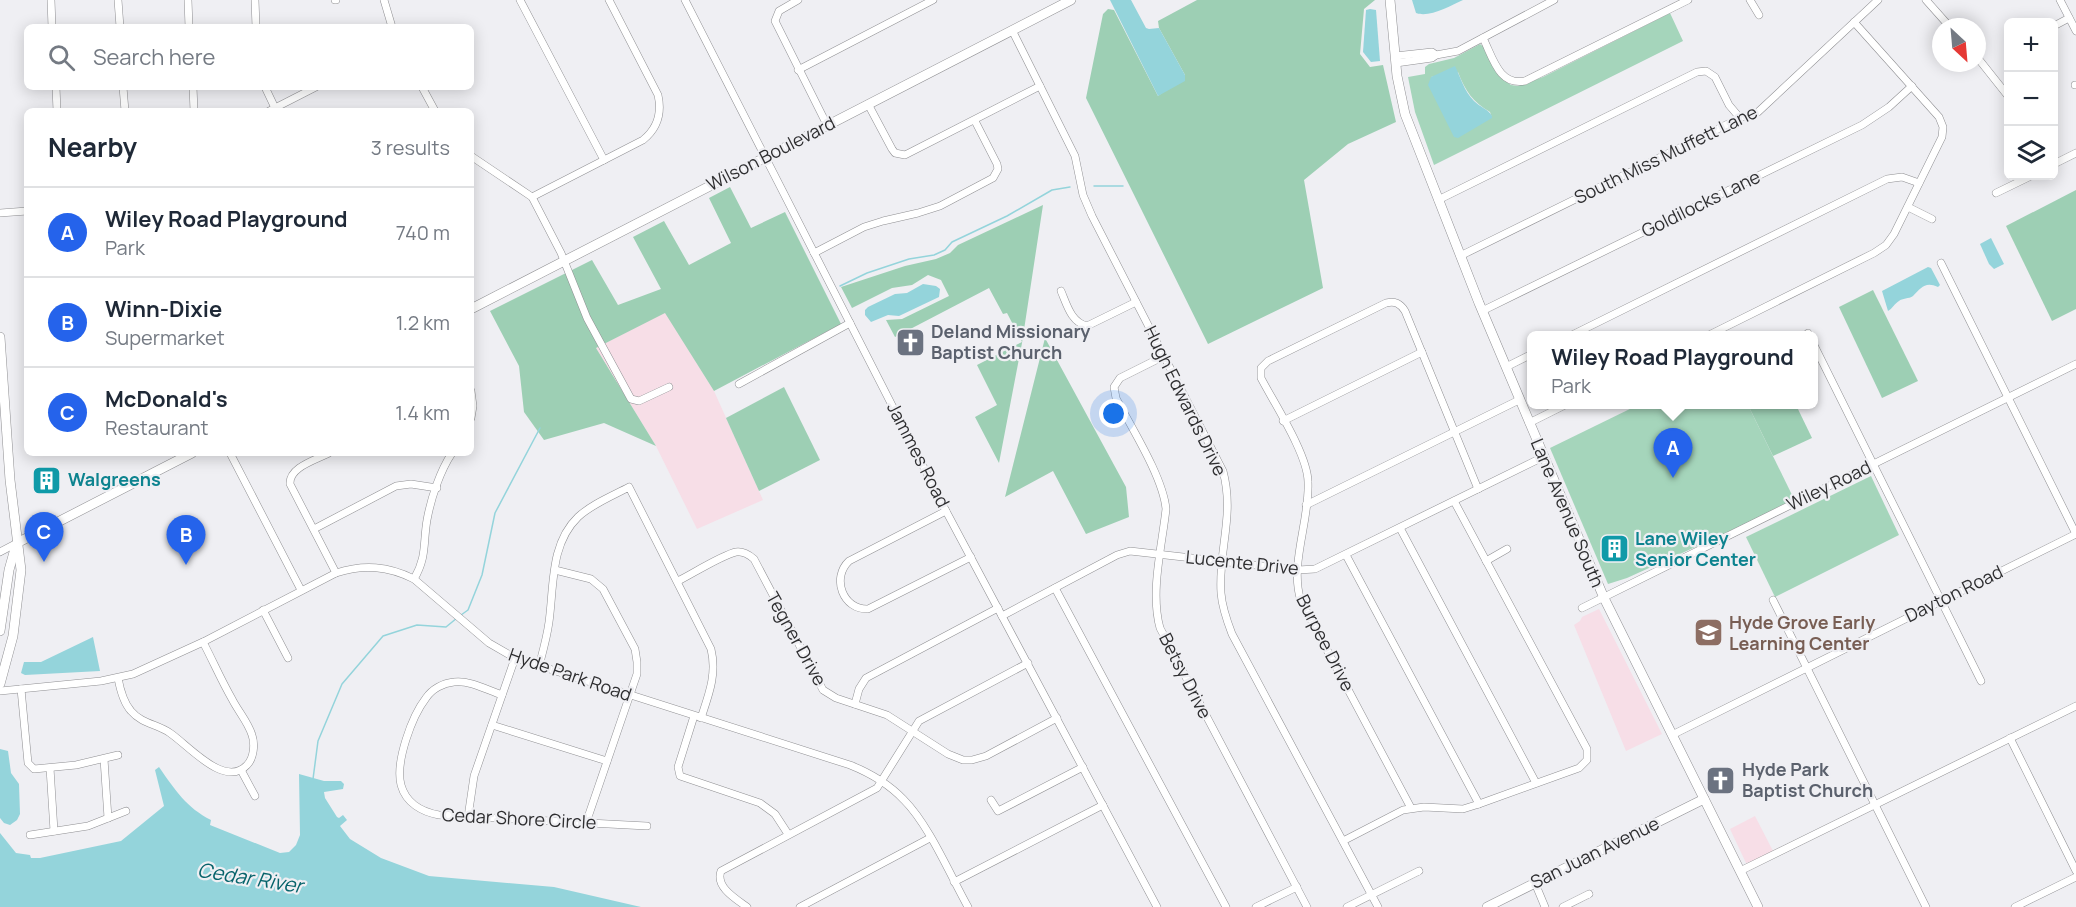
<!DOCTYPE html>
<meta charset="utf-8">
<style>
:root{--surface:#fff;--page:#f2f2f3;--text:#1f2937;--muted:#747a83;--line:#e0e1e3;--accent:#2563eb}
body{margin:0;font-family:Manrope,sans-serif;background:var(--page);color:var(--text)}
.controls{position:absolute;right:18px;top:18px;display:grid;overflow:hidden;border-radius:9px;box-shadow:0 3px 15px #0003}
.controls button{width:54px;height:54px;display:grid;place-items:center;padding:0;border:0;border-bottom:2px solid var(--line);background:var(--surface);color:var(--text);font:30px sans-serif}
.compass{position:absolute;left:1932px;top:18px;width:54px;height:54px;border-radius:50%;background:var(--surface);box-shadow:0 3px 15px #0003;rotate:154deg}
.you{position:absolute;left:1114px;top:414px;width:21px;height:21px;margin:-15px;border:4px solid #fff;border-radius:50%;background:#1a73e8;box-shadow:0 0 0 9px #1a73e833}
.badge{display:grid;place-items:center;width:39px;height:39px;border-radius:50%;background:var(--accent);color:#fff;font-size:20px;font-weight:700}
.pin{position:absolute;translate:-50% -50px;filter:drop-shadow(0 2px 3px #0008)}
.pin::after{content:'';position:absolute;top:32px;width:21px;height:18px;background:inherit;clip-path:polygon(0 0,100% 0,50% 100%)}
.popup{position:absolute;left:1527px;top:331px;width:291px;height:78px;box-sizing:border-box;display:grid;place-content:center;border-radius:9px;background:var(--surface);filter:drop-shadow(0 2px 4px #0005);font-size:20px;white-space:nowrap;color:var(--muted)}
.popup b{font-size:22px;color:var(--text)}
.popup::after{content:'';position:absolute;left:50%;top:100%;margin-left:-12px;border:12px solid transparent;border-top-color:var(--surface)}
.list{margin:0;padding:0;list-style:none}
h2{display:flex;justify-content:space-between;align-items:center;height:78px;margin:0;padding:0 24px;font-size:26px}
h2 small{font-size:20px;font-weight:400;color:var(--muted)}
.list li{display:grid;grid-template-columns:39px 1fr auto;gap:18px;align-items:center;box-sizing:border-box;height:90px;padding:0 24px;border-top:2px solid var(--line)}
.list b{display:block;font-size:22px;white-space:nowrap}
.list p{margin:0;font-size:20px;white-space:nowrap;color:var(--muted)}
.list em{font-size:20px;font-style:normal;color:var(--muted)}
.icon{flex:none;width:33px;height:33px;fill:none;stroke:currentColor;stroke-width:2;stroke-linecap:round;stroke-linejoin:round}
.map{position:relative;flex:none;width:2076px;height:907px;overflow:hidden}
.search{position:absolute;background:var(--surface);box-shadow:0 3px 15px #0003;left:24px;top:24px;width:450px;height:66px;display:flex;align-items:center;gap:15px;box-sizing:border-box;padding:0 21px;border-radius:9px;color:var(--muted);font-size:22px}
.panel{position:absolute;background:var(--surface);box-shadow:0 3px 15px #0003;left:24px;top:108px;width:450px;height:348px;border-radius:9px}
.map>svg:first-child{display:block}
.industrial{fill:#f7dee7}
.green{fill:#a5d5bb;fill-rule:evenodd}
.forest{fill:#9dcfb4}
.water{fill:#94d4db}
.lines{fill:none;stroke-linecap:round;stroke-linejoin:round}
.stream{stroke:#94d4db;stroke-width:1.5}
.minor-casing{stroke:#8f8f92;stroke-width:8}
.major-casing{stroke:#8f8f92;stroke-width:10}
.minor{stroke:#fff;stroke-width:7}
.major{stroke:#fff;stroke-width:9}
.labels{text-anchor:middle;stroke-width:4.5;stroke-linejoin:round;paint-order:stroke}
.street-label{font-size:18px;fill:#2e2e30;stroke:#efeff3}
.worship-label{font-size:18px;font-weight:bold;fill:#5b616d;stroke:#efeff3;text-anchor:start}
.culture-label{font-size:18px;font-weight:bold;fill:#0d838f;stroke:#efeff3;text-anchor:start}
.education-label{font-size:18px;font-weight:bold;fill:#785e54;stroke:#efeff3;text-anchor:start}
.water-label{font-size:20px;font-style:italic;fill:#06636b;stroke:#efeff3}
</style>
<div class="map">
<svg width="2076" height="907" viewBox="0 0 2076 907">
<rect width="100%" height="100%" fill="#efeff3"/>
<g class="industrial">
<path d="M665 312 714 391 763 500 697 529 656 446 596 348Z"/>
<path d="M1599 609 1662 734 1626 751 1574 625 1580 621 1582 617Z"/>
<path d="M1755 816 1774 853 1760 860 1746 863 1730 829Z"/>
</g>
<g class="green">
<path d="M1670 13 1683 41 1434 165 1415 112 1408 77 1425 74V67L1429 64 1454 58 1480 44 1485 48 1500 76 1511 85 1518 86 1543 77ZM1458 72C1465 91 1473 102 1490 112L1492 118 1431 77Z"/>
<path d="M1638 405H1748L1794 499 1735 529 1627 578 1608 584 1550 448Z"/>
<path d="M1871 476 1899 535 1775 597 1746 537Z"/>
</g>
<g class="forest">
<path d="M1197 0H1375L1364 9 1360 54 1370 67 1383 65 1396 122 1348 144 1304 180 1323 288 1208 344 1086 98 1103 14 1108 9 1114 10 1158 96 1185 75 1159 28 1158 21Z"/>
<path d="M730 187 751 228 785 212 841 324 714 391 665 313 596 348 656 446 604 423 544 440 524 412 519 366 490 311 592 260 618 305 661 289 633 237 664 221 689 265 731 243 709 198Z"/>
<path d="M2076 190V309L2052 321 2006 226Z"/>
<path d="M1043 205 1022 343 999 463 975 417 997 405 977 365 1022 342 1007 313 1003 314 989 288 895 337 886 320 902 319 949 296 941 280 928 275 912 285 892 288 852 308 841 287 905 266 936 259 950 253 958 245Z"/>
<path d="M1873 290 1918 381 1882 398 1839 307Z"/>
<path d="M1045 338 1126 487 1129 517 1086 534 1053 471 1005 497Z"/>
<path d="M784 387 820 460 759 491 726 418Z"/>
<path d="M1748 405H1796L1812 438 1773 456Z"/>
</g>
<g class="water">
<path d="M1110 0H1131L1146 28 1149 29 1159 28 1185 75V81L1158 96Z"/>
<path d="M1412 0H1463C1450 6 1429 18 1416 13Z"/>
<path d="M1370 9 1376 10 1380 61 1371 62 1363 52 1366 10Z"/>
<path d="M1455 66C1461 78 1464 91 1474 101 1480 107 1488 109 1492 116V118L1458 138 1454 137 1428 85 1431 77Z"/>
<path d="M1991 238 2004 264 1994 269 1989 264 1980 244Z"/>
<path d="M1928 267 1931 268 1940 285 1938 287C1925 281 1921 288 1913 296 1909 299 1902 298 1899 301 1895 303 1892 309 1888 311L1882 291Z"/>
<path d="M923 284 936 286 940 289 939 297 899 316 888 315 871 322 865 315V310L868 307 895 294 907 293Z"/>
<path d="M93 637 100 671 25 675 21 673 24 662H41Z"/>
<path d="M0 749 8 751 11 773 19 784 20 814 17 820 10 825 4 823 0 818Z"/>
<path d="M159 767C175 790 187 808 211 820L210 825 280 853 289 852 296 845 300 835 299 774 324 781H341L344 784 343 789 324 792 325 798 337 817 339 818 343 815 347 820 340 826 350 839 381 858 429 876 554 887 641 907H0V833L16 853 30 855 31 858H40L121 841 164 806 155 770Z"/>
</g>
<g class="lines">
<g class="stream">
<path d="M1094 186H1123"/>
<path d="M840 286 867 273 909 259 934 255 945 250 952 242 1007 216 1052 190 1070 187"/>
<path d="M461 615 468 610 482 575 495 513 540 428"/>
<path d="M313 779 318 741 342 684 383 636 417 625 446 627 457 618"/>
</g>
<defs>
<g id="minor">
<path d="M51 0 52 27"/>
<path d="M118 0 120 27"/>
<path d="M188 0 189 27"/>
<path d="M255 0 256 27"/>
<path d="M335 0H336"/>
<path d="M384 0 392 27"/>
<path d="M520 0 604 160"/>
<path d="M685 0 946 511 1157 907"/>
<path d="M798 0 779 11 775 21 827 125"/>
<path d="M1750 0 1759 15"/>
<path d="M1926 0 1950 27"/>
<path d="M2060 0 2076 31"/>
<path d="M2054 26 2069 18"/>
<path d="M1012 30 1075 156 1083 195 1092 216 1223 471C1235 516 1218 550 1221 593 1222 607 1227 621 1232 634L1378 907"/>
<path d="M1483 38C1493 58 1499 86 1525 81L1688 0"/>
<path d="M1395 56 1432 52 1436 55"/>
<path d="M1977 57 2008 96"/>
<path d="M1396 63 1432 58 1436 55 1458 51 1554 0"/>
<path d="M798 70 933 0"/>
<path d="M2075 85H2076"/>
<path d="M56 87 57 111"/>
<path d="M123 87 125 111"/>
<path d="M193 87 194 111"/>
<path d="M265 87 275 108"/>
<path d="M422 87 435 111"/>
<path d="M868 104 892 149 895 153 905 155 1040 86"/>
<path d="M269 111 316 87"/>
<path d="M471 156 532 197 561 253 587 318 631 399 639 401 669 387"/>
<path d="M2054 164 2076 153"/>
<path d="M1996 193 2031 176"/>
<path d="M532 197 643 140C658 128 662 113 658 95L609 0"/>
<path d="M1438 200 1697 72 1706 71 1715 77 1729 105 1740 118"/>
<path d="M1908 207 1932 219"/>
<path d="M0 213 27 211"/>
<path d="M814 253 864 227 883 221 918 213 940 206 993 178 998 169 997 164 975 121"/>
<path d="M1460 256 1740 118 1758 112 1878 0"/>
<path d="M1941 263 2076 534"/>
<path d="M1061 291C1067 305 1071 322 1087 326L1136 302"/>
<path d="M1482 311 1862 125 1889 107 1912 86"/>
<path d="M1808 333 1809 336"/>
<path d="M1570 336 1887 179 1902 177 1919 183"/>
<path d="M1707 336 1874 253 1886 245 1894 234 1942 137 1943 127 1939 117 1854 22"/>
<path d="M1814 345 1981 681"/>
<path d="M1164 356 1120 378 1114 387 1116 398C1131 427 1163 477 1166 509 1162 546 1150 592 1160 628L1307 907"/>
<path d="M1506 367 1532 354"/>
<path d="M739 384 850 323"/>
<path d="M471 391 473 406 471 418"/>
<path d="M1283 421 1422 352"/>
<path d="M1529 423 1567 404"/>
<path d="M230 453 301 590"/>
<path d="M329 453C316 460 289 467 290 484L336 573"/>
<path d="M1306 505 1519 400"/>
<path d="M946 511 849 561C831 578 843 610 868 609L971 557"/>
<path d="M1400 528 1536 783"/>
<path d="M314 529 396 486 411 484 437 488"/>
<path d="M0 552 17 543"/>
<path d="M1346 555 1479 804"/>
<path d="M1486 561 1507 549"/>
<path d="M555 570 591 579 603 589 635 649 637 662V674L586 823"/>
<path d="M414 579C427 557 423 543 427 520 431 498 440 471 452 453"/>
<path d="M678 581C692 574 722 555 736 552 743 551 748 554 754 559L823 690 836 698 887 715 948 754 963 760H972L986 756 1057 718"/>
<path d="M1055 588 1226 907"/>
<path d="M1773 600 1926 907"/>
<path d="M1582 608 2076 364"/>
<path d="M263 610 288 658"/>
<path d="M1002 616 1117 555 1130 551 1298 570 1315 569 1543 457"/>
<path d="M539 666C543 651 547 637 549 622 554 586 550 544 578 517 592 504 612 496 629 487L711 649C717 674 709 694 701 718"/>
<path d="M118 678C120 689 123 702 131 711 142 724 157 724 170 733 188 745 225 789 247 765 254 758 255 744 252 735 248 722 238 711 232 699 221 680 213 661 203 642"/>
<path d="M21 689 28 763 34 769 76 765 118 755"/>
<path d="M0 691 101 681 133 674 203 642 336 573C364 564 388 566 414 579L489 643 515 658 850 765C870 773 889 784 904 800 929 825 950 875 968 907"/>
<path d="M502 695C487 690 470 680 454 682 443 683 432 689 426 698 412 716 395 762 401 785 406 803 422 812 439 815L647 826"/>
<path d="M855 704 859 689 866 678 998 608"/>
<path d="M694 716 678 767 680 776 760 803 775 814 788 834"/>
<path d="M492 725 607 761"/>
<path d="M1672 735 2076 534"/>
<path d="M2010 738 2076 871"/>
<path d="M104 759 108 818"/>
<path d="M50 768 54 831"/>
<path d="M241 770 255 796"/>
<path d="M991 800 998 811 1083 767"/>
<path d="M1411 808 1301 601C1289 565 1310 520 1308 482 1308 455 1274 403 1261 378V368L1268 361 1386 303C1395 301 1400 303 1405 311L1478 489"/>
<path d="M468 817 474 776 515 658"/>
<path d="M30 835 88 826 126 811"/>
<path d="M1343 841 1403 810 1424 807 1463 809 1479 804 1579 768 1587 760V749L1454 501"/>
<path d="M1740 871 2076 706"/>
<path d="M954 882 1103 805"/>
<path d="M1535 883 1545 907"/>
<path d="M747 907C736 899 715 887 721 871L877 788 919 721 1028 663"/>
<path d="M800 907 930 838"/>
<path d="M1256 907 1297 887"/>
<path d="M1347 907 1419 871"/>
<path d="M1563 907 1589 894"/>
<path d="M2015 907 2076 877"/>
</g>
<g id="major">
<path d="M1390 0 1397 76 1405 114 1479 303 1604 598 1758 907"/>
<path d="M471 309 1071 0"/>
<path d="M0 337 10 480 21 570 13 636 0 684"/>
<path d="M17 543 192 453"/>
<path d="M0 631 9 570 16 545"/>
<path d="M1487 907 1704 799"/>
</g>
</defs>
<use href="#minor" class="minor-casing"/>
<use href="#major" class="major-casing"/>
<use href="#minor" class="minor"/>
<use href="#major" class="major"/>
</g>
<defs>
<symbol id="church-square" viewBox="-11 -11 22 22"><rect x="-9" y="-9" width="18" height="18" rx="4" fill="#6b7280" stroke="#efeff3"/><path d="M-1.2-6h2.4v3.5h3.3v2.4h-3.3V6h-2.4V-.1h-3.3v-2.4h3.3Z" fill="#fff"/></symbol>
<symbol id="building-square" viewBox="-11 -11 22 22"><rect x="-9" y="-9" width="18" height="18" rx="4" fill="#0f9aa8" stroke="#efeff3"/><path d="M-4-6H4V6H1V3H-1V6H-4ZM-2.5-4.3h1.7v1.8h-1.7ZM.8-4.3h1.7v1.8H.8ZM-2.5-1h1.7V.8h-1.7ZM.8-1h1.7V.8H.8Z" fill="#fff"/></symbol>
<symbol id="school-square" viewBox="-11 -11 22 22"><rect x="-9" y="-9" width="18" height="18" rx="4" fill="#8d6e63" stroke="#efeff3"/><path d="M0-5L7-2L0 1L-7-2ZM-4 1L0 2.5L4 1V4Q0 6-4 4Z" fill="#fff"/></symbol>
</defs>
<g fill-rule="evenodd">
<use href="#church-square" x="894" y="326" width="33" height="33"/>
<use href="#building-square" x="30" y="464" width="33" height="33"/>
<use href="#building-square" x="1598" y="532" width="33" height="33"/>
<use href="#school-square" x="1692" y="616" width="33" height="33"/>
<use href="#church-square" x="1704" y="764" width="33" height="33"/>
</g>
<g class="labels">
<g class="street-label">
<text transform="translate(771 154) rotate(-27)" y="6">Wilson Boulevard</text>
<text transform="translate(1666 155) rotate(-26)" y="6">South Miss Muffett Lane</text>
<text transform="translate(1701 204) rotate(-26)" y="6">Goldilocks Lane</text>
<text transform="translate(1185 401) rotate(64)" y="6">Hugh Edwards Drive</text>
<text transform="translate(918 455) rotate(63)" y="6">Jammes Road</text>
<text transform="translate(1829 486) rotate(-26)" y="6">Wiley Road</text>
<text transform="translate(1567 513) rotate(67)" y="6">Lane Avenue South</text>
<text transform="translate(1242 563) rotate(6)" y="6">Lucente Drive</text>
<text transform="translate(1954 594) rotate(-26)" y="6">Dayton Road</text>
<text transform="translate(796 639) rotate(61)" y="6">Tegner Drive</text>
<text transform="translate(1325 643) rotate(63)" y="6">Burpee Drive</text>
<text transform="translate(570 675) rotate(19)" y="6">Hyde Park Road</text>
<text transform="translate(1185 676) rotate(63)" y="6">Betsy Drive</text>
<text transform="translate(519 819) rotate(3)" y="6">Cedar Shore Circle</text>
<text transform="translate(1595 853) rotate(-26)" y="6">San Juan Avenue</text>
</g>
<g class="worship-label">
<text x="931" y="338">Deland Missionary<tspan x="931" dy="21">Baptist Church</tspan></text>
<text x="1742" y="776">Hyde Park<tspan x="1742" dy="21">Baptist Church</tspan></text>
</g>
<g class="culture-label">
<text x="68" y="486">Walgreens</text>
<text x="1635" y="545">Lane Wiley<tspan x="1635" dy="21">Senior Center</tspan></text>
</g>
<g class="education-label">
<text x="1729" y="629">Hyde Grove Early<tspan x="1729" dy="21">Learning Center</tspan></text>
</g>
<g class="water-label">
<text transform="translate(250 878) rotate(9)" y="7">Cedar River</text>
</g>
</g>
</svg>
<div class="controls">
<button>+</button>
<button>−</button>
<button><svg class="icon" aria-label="layers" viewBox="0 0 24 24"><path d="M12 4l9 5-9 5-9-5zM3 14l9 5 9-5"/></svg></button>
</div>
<svg class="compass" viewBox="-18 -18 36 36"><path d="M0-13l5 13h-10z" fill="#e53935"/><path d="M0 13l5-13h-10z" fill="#747a83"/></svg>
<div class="you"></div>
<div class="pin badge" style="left:1673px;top:478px">A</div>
<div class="popup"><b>Wiley Road Playground</b>Park</div>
<div class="pin badge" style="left:186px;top:565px">B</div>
<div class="pin badge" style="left:44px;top:562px">C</div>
<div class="search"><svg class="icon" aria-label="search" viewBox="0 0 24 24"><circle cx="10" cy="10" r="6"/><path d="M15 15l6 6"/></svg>Search here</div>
<section class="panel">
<h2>Nearby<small>3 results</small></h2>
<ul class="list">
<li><span class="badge">A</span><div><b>Wiley Road Playground</b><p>Park</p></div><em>740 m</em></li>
<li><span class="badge">B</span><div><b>Winn-Dixie</b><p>Supermarket</p></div><em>1.2 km</em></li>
<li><span class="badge">C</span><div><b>McDonald's</b><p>Restaurant</p></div><em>1.4 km</em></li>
</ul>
</section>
</div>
